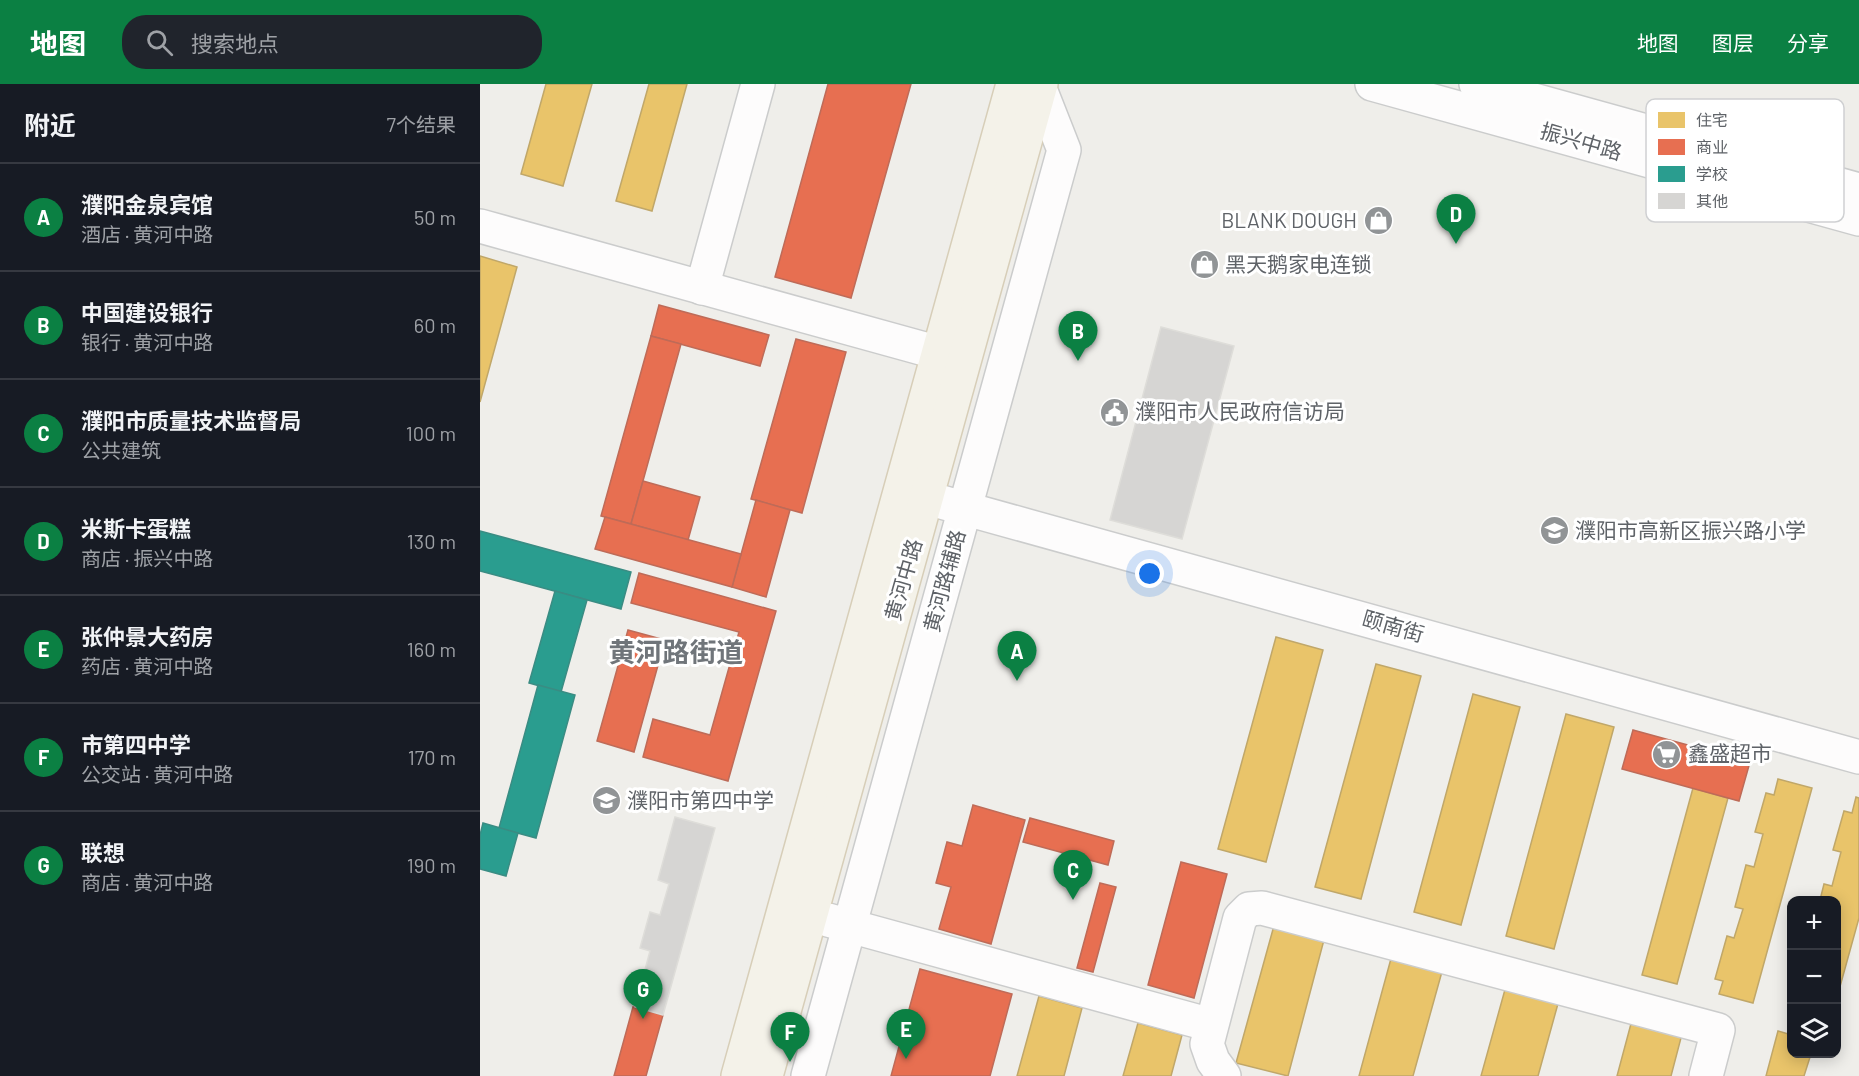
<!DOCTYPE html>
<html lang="zh">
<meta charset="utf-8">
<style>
:root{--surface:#171b24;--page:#20242c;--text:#f1f3f6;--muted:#9ea1a6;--line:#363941;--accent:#0b8043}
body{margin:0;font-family:Barlow,"Noto Sans SC",sans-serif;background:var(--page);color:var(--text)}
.controls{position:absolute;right:18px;bottom:18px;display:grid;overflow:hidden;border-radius:12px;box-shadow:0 3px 15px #0003}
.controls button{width:54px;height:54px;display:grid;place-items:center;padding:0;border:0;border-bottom:2px solid var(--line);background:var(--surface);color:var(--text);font:30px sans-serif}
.you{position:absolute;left:670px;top:490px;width:21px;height:21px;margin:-15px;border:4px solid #fff;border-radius:50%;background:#1a73e8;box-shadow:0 0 0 9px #1a73e833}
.badge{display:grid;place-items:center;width:39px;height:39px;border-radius:50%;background:var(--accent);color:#fff;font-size:20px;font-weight:700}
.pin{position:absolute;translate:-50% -50px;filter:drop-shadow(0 2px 3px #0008)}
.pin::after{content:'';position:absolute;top:32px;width:21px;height:18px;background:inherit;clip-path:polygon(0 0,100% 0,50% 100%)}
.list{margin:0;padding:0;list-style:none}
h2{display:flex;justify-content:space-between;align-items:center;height:78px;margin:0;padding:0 24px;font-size:26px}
h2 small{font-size:20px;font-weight:400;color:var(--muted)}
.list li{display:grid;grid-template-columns:39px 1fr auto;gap:18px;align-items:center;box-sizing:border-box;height:108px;padding:0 24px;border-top:2px solid var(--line)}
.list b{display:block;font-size:22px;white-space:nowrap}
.list p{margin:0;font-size:20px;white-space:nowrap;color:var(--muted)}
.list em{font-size:20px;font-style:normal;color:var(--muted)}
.icon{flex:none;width:33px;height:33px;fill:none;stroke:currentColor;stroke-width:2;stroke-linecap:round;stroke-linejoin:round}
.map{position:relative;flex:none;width:1379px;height:992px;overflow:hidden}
header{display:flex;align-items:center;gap:36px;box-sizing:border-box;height:84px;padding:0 30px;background:var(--accent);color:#fff}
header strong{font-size:28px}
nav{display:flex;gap:33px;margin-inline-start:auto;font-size:21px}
.search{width:420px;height:54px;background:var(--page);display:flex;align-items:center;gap:15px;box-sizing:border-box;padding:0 21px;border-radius:24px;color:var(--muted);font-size:22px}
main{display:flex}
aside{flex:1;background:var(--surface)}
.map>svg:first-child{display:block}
.homes{fill:#e9c46a;stroke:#c0a769;stroke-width:1.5}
.shops{fill:#e76f51;stroke:#be6b58;stroke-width:1.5}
.schools{fill:#2a9d8f;stroke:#3a8c83;stroke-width:1.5}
.building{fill:#d6d5d3;stroke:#deddd9;stroke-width:1.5}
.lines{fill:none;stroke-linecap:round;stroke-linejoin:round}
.minor-casing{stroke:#cbcccc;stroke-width:36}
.major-casing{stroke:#d7ceb8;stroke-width:36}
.minor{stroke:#fdfcfc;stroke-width:33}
.major{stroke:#f4f2e9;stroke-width:33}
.labels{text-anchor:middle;stroke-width:6;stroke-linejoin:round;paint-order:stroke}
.street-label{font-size:21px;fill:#5f6368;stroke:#fff}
.poi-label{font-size:21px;fill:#5f6368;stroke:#fff;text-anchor:start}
.district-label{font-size:27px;font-weight:bold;fill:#70757a;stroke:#fff}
.key{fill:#fff;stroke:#cfd0d2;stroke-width:1.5}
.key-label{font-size:16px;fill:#5f6368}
</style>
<header>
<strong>地图</strong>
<div class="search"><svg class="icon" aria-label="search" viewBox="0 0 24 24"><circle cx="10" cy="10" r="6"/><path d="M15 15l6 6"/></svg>搜索地点</div>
<nav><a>地图</a><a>图层</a><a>分享</a></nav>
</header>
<main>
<aside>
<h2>附近<small>7个结果</small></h2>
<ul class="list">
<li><span class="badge">A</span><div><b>濮阳金泉宾馆</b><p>酒店 · 黄河中路</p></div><em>50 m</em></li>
<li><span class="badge">B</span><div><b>中国建设银行</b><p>银行 · 黄河中路</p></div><em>60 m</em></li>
<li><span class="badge">C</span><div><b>濮阳市质量技术监督局</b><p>公共建筑</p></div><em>100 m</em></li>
<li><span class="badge">D</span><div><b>米斯卡蛋糕</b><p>商店 · 振兴中路</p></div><em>130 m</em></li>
<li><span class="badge">E</span><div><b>张仲景大药房</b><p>药店 · 黄河中路</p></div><em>160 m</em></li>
<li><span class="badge">F</span><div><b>市第四中学</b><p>公交站 · 黄河中路</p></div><em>170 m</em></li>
<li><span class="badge">G</span><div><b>联想</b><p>商店 · 黄河中路</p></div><em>190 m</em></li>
</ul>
</aside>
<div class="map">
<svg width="1379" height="992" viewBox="0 0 1379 992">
<rect width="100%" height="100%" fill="#efeeea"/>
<g class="homes">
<path d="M66 0H112L83 102 41 90Z"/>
<path d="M169 0H207L172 127 136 117Z"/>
<path d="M0 172 37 183 0 318Z"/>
<path d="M796 553 843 566 786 778 738 765Z"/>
<path d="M896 580 941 592 881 815 835 803Z"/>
<path d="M993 610 1040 623 981 841 934 828Z"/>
<path d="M1086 630 1134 643 1074 865 1026 852Z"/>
<path d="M1298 695 1332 704 1273 919 1239 910 1243 897 1235 895 1247 852 1254 854 1263 825 1255 823 1266 781 1274 783 1283 750 1275 748 1286 709 1294 711Z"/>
<path d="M1213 704 1248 714 1197 900 1162 891Z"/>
<path d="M1376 713 1379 714V834L1356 917V816H1340L1344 800 1352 802 1361 768 1353 766 1364 727 1372 729Z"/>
<path d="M795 838 845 852 808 992 756 979Z"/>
<path d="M912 871 963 884 933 992H879Z"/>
<path d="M1026 902 1079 916 1058 992H1001Z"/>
<path d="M559 912 602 924 584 992H537Z"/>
<path d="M1152 936 1202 950 1191 992H1137Z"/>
<path d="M658 939 702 951 691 992H643Z"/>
<path d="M1298 947 1312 951V970H1331L1324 992H1286Z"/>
</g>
<g class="shops">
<path d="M348 0H431L371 214 295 193Z"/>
<path d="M179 221 289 251 280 282 171 252Z"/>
<path d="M171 252 201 260 151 440 121 432Z"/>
<path d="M316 255 366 268 322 429 271 415Z"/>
<path d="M163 397 220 413 208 456 151 440Z"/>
<path d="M276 416 310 426 286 513 252 503Z"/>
<path d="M125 433 261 470 252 503 115 465Z"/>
<path d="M159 489 296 527 248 697 163 673 173 635 230 651 259 548 151 519Z"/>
<path d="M148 546 185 556 154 668 117 657Z"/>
<path d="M1153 646 1270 678 1259 717 1142 685Z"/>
<path d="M493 721 545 736 511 860 459 845 471 803 456 799 467 758 482 762Z"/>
<path d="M550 734 634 757 628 781 543 758Z"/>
<path d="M701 778 747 790 714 914 668 901Z"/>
<path d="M620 799 636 803 613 888 597 884Z"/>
<path d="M440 885 532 910 510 992H411Z"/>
<path d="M153 923 183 931 166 992H134Z"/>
</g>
<g class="schools">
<path d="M0 447 151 488 141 525 0 487Z"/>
<path d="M75 507 107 516 81 608 49 599Z"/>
<path d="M58 601 95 611 56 754 19 744Z"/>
<path d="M3 739 38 749 26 792 0 785V751Z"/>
</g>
<g class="building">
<path d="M681 243 754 262 702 455 630 436Z"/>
<path d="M195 733 235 744 183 931 155 923 170 867 160 864 170 828 180 831 189 800 178 796Z"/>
</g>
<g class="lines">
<defs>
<g id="minor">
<path d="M892 0 1379 135"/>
<path d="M996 0 1379 106"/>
<path d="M0 142 459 269"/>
<path d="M222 204 278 0"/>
<path d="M447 414 1379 673"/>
<path d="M348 836 731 941"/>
<path d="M328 992 584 66 560 5"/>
<path d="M744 992 733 977 727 960 760 834 769 825 782 824 1238 946 1226 992"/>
</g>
<g id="major">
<path d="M258 992 533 0"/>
<path d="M286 992 561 0"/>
</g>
</defs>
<use href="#minor" class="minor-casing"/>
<use href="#major" class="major-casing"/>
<use href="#minor" class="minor"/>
<use href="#major" class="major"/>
</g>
<defs>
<symbol id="shop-disc" viewBox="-11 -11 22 22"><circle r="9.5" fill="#919496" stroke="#fff"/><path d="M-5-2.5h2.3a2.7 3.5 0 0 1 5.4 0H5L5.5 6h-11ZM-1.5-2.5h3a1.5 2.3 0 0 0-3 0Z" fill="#fff"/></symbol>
<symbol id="civic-disc" viewBox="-11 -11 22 22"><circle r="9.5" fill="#919496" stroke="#fff"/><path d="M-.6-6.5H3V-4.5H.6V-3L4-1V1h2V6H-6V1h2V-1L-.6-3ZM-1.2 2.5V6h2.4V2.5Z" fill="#fff"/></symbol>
<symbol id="school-disc" viewBox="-11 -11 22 22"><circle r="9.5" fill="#919496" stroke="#fff"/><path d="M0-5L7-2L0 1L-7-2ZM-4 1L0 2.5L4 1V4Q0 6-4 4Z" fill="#fff"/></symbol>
<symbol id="supermarket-disc" viewBox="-11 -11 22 22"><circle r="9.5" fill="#919496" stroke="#fff"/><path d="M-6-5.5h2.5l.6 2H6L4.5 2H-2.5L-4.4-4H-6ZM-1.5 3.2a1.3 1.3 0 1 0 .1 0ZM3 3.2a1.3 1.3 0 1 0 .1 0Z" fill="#fff"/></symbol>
</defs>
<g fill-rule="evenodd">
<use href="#shop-disc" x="882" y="120" width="33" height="33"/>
<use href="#shop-disc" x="708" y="164" width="33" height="33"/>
<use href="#civic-disc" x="618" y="312" width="33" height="33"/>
<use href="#school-disc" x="1058" y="430" width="33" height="33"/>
<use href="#supermarket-disc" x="1170" y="654" width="33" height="33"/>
<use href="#school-disc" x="110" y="700" width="33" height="33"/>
</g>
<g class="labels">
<g class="street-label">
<text transform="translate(1101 58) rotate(16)" y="7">振兴中路</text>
<text transform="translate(424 496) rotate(-74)" y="7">黄河中路</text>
<text transform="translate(465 497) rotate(-75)" y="7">黄河路辅路</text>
<text transform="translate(913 543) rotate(16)" y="7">颐南街</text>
</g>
<g class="poi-label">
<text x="877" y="144" text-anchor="end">BLANK DOUGH</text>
<text x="745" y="188">黑天鹅家电连锁</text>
<text x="655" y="335">濮阳市人民政府信访局</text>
<text x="1095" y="454">濮阳市高新区振兴路小学</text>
<text x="1208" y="677">鑫盛超市</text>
<text x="147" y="724">濮阳市第四中学</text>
</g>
<g class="district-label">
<text x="196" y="578">黄河路街道</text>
</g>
</g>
<rect x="1166" y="15" width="198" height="123" rx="9" class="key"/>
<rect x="1178" y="28" width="27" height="16" fill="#e9c46a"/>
<rect x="1178" y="55" width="27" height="16" fill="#e76f51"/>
<rect x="1178" y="82" width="27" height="16" fill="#2a9d8f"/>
<rect x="1178" y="109" width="27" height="16" fill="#d6d5d3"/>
<g class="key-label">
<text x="1216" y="42">住宅</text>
<text x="1216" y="69">商业</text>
<text x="1216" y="96">学校</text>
<text x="1216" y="123">其他</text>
</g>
</svg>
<div class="controls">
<button>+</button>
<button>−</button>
<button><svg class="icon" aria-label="layers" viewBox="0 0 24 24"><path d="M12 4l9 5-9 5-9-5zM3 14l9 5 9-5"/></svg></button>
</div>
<div class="you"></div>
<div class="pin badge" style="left:537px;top:597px">A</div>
<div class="pin badge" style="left:598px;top:277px">B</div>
<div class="pin badge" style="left:593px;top:816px">C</div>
<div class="pin badge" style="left:976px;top:160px">D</div>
<div class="pin badge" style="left:426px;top:975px">E</div>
<div class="pin badge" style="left:310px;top:978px">F</div>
<div class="pin badge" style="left:163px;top:935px">G</div>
</div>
</main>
